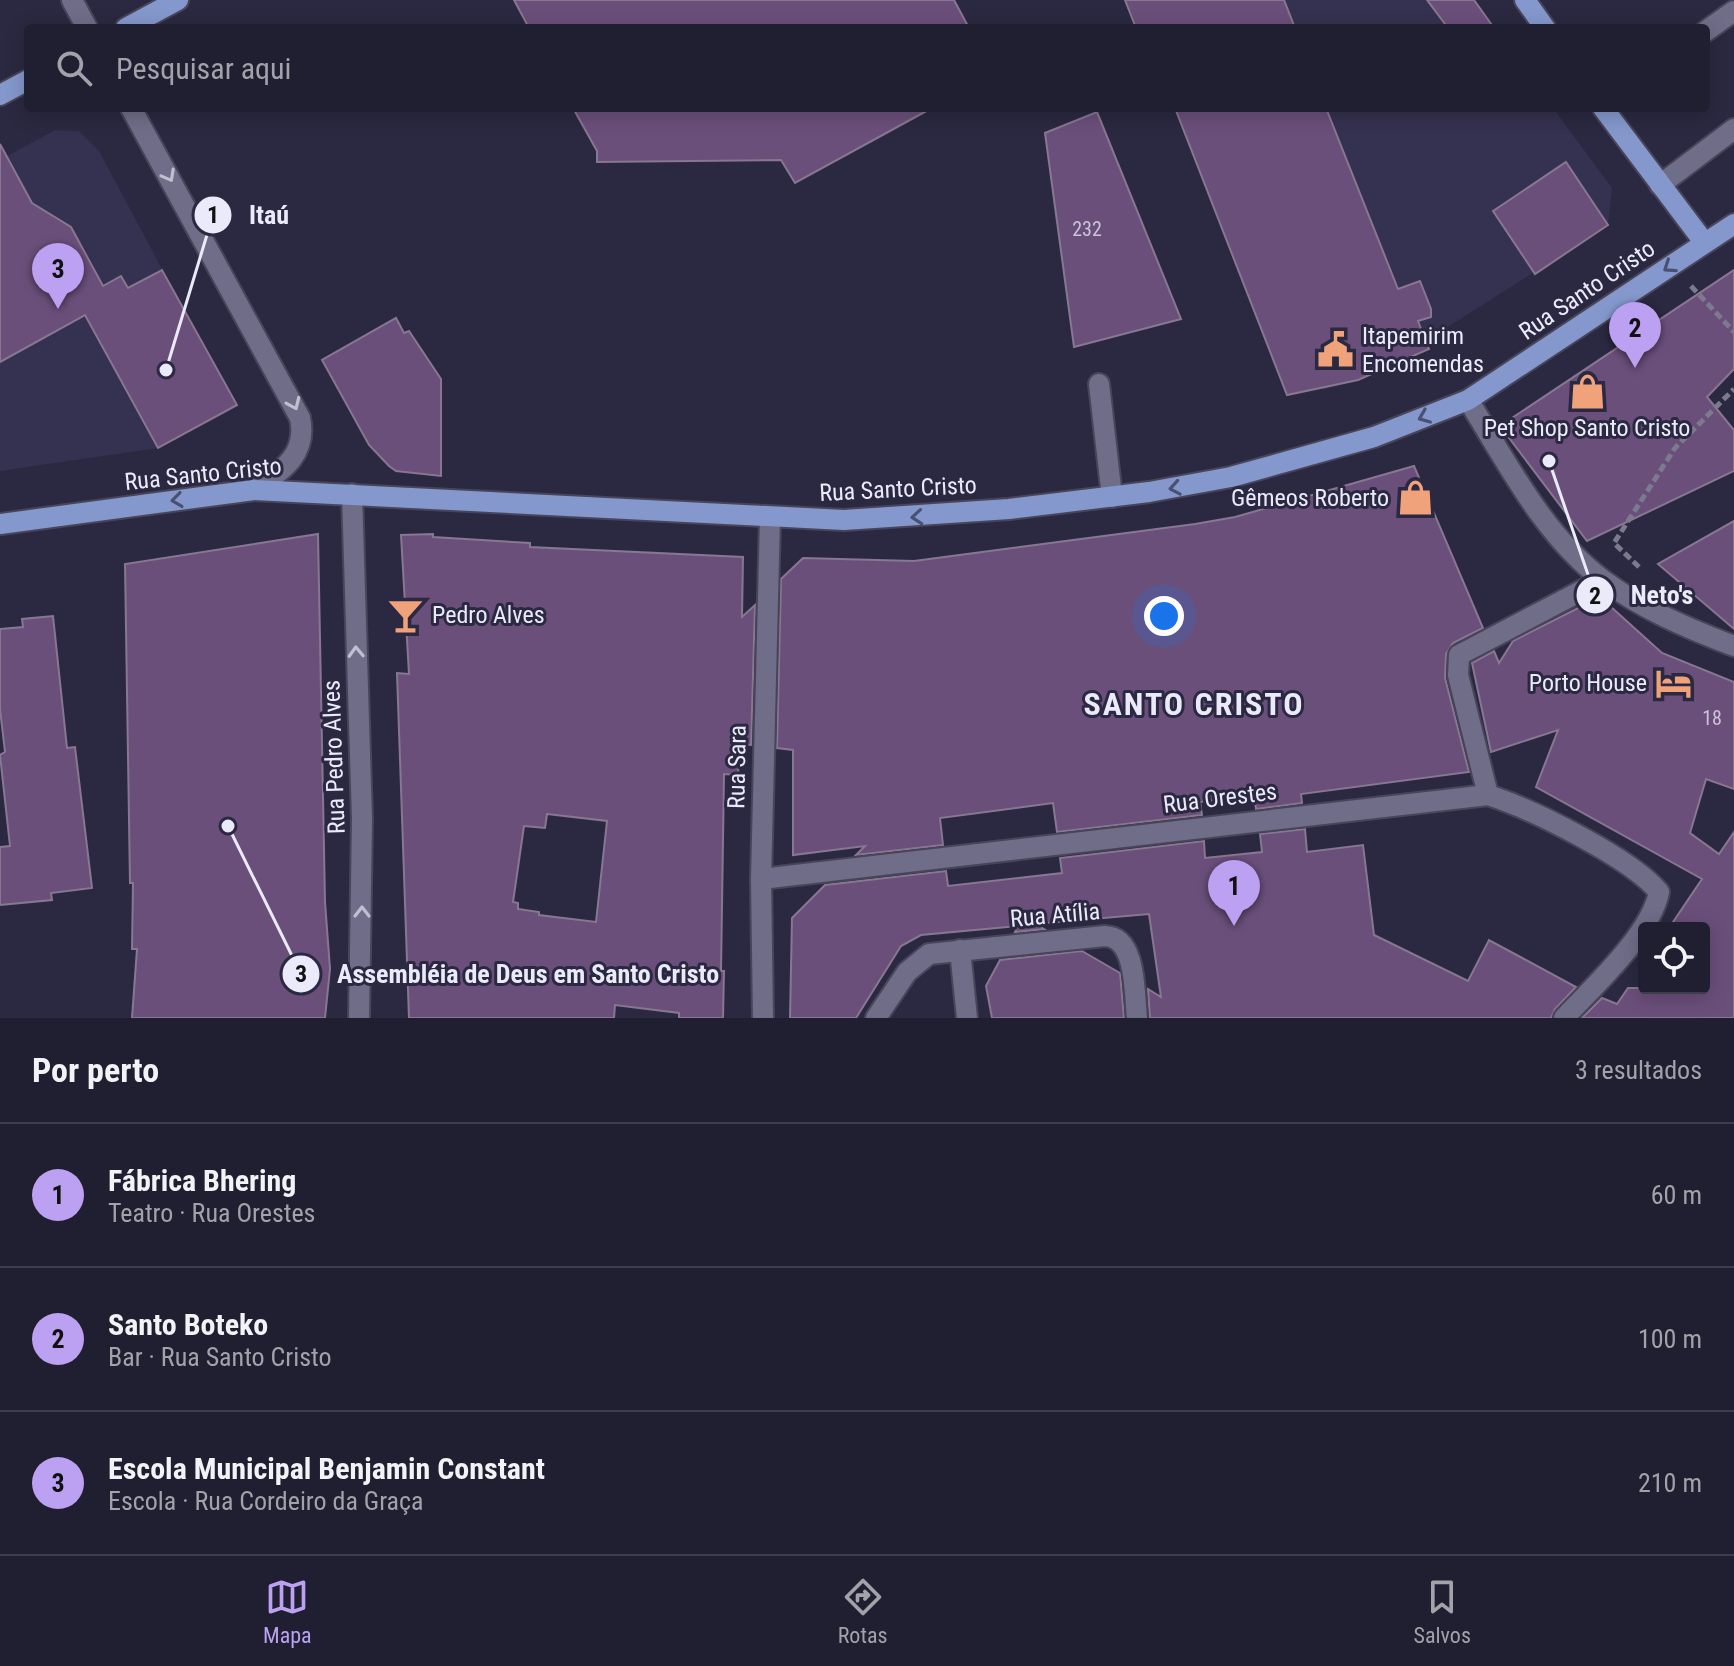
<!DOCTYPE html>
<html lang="pt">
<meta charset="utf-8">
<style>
:root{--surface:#201f31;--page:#2d2c3d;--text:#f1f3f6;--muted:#a2a2ab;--line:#3d3d4d;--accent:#bca0f2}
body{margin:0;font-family:"Roboto Condensed",sans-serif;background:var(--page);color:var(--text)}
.controls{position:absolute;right:24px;bottom:24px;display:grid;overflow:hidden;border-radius:8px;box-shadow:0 4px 20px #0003}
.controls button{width:72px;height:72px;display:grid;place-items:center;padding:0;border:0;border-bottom:2px solid var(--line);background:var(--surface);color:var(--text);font:40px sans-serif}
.you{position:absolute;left:1164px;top:616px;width:28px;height:28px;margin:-20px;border:6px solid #fff;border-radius:50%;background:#1a73e8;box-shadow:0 0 0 12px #1a73e833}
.badge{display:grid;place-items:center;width:52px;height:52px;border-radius:50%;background:var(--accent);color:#111;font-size:26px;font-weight:700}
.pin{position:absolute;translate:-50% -66px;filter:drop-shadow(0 2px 4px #0008)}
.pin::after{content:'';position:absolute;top:42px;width:28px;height:24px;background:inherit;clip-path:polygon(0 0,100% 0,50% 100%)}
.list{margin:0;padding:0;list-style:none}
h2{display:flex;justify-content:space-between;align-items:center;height:104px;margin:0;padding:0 32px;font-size:34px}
h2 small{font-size:26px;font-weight:400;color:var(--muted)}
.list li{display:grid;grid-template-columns:52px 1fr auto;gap:24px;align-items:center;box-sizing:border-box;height:144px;padding:0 32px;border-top:2px solid var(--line)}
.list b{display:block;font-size:30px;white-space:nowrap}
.list p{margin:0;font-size:26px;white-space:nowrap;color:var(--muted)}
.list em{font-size:26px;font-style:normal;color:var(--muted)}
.icon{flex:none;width:44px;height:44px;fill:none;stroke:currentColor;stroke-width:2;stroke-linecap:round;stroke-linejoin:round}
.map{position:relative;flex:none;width:1734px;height:1018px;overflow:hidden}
.search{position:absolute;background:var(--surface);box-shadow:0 4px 20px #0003;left:24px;right:24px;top:24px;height:88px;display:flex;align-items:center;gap:20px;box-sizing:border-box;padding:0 28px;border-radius:8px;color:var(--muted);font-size:30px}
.sheet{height:536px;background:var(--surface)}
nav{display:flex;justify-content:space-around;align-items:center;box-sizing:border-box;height:112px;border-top:2px solid var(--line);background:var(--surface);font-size:22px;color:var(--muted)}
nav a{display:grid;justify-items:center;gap:4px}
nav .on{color:var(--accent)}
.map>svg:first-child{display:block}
.built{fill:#353150}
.building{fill:#6b4f7b;stroke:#877790;stroke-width:2;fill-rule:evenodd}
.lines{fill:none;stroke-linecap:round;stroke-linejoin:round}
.minor-casing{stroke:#48455a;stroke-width:24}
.major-casing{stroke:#48455a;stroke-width:24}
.path{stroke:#7b7a8e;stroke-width:5;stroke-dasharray:8 4;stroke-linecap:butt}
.minor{stroke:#706d89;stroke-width:20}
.major{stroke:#8598cd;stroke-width:20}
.oneway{stroke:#c0bed2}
.oneway2{stroke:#4a5072}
.labels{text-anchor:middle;stroke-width:6;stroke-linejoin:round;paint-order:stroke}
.number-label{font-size:20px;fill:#cbc3da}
.street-label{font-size:24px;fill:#ebeafa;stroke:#2b2941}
.poi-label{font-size:24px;fill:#ebeafa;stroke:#2b2941;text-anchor:start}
.district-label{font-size:32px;font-weight:bold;letter-spacing:2px;fill:#ebeafa;stroke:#2b2941}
.leader{fill:none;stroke:#ebeafa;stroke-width:3}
.callout-dot{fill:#ebeafa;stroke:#2b2941;stroke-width:3}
.mark-label{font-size:24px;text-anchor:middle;font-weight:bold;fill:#111}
.callout-label{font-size:26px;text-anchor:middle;font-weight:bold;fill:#ebeafa;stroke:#2b2941;stroke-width:6;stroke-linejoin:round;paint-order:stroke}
</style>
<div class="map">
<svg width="1734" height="1018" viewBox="0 0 1734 1018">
<rect width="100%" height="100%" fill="#2b2941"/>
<g class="built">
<path d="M1166 0H1474L1494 28H1178Z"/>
<path d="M1211 108H1553L1612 188 1608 225 1426 341 1429 349 1388 369 1323 390Z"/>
<path d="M55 130 79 131 99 151 162 269 110 298 158 448 0 471V160Z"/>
</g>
<g class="building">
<path d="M514 0H954L969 28H529Z"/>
<path d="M1125 0H1284L1295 28H1136Z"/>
<path d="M1427 0H1474L1494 28H1448Z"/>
<path d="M573 108H932L795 183 781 160 597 162V151Z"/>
<path d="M1175 108H1326L1398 289 1420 281 1431 309V317L1418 321 1429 349 1358 380 1287 395Z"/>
<path d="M1097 112 1181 319 1074 347 1045 133Z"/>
<path d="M0 144 32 203 71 227 103 286 121 276 128 288 162 270 237 405 158 448 85 315 0 362Z"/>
<path d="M1566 162 1608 225 1535 274 1493 211Z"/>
<path d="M1734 270V369L1707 397 1734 430V471L1587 541 1500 426Z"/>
<path d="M396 318 404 333 409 331 441 379V476L396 471 389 466 369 445 322 360Z"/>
<path d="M1414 466 1483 628 1453 643 1446 654 1445 678 1469 772 1301 794 1302 803 1256 809 1254 795 1200 802 1202 815 1057 832 1053 803 940 818 943 845 856 855 865 846 793 855V750L777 748 781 579 803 558 914 561 1195 524 1235 517Z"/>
<path d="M1734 521V629L1658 564Z"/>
<path d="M318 534 325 902 330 969 325 1018H132L137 949H132L133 883H130L125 564Z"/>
<path d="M433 534V537L530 543V547L743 557 742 617 755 605 751 745 740 744 738 775 724 774 721 971H724L723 1018H679V1013L615 1005 614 1018H409L397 673 409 674 401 535ZM547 814 607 821 596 922 539 915V912L518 909V903L513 902 524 826 545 828Z"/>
<path d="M1600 597 1662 653 1734 682V789L1706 779 1690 833 1719 854 1734 832V1018H1582L1602 998 1617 1004 1628 988H1704V928H1669L1702 879 1536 787 1558 730 1491 752 1472 663 1494 651 1499 663 1513 641Z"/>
<path d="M53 616 67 748 75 747 92 888 51 893 52 900 0 905V847L10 846 0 755 5 752 0 709V629L23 627 22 619Z"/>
<path d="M1305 829 1307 852 1363 845 1374 935 1468 981 1489 940 1576 987 1555 1009 1551 1018H1150L1148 989 1161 997 1149 914 1035 924 1044 929 1015 932 1018 926 921 935 901 946 856 1018H790L792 918 825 885 946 871 948 886 1062 873 1060 858 1204 841 1205 858 1262 852 1260 834Z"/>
<path d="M1082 951 1120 973 1124 1018H992L986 986 1000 960Z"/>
</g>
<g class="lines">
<defs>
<g id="minor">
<path d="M72 0 87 28"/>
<path d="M1706 31 1734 11"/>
<path d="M131 108 300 418C308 455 281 471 254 490"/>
<path d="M1660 185 1734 129"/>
<path d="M1099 384 1112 497"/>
<path d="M1468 400C1507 462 1543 535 1603 580 1642 609 1689 629 1734 646"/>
<path d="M352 494 362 819 359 1018"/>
<path d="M1488 795 1458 675 1459 655 1602 580"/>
<path d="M761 879 1488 795C1532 809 1631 858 1659 892 1651 934 1593 987 1564 1018"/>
<path d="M960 950 967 1018"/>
<path d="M763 1018 761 879 770 518"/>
<path d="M876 1018 907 972 929 954 1105 936C1137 937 1134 993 1137 1018"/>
</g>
<g id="major">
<path d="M1525 0 1545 28"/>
<path d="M126 28 178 0"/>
<path d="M0 95 28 80"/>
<path d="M1603 108 1704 242"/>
<path d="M0 524 254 490 844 520 1009 509 1149 492 1231 477 1374 437 1468 400 1734 224"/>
</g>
</defs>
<use href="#minor" class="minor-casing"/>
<use href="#major" class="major-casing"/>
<g class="path">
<path d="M1691 286 1734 332"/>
<path d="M1639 567 1614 543 1675 448 1734 389"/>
</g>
<use href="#minor" class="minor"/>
<use href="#major" class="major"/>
</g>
<defs><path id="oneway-chevron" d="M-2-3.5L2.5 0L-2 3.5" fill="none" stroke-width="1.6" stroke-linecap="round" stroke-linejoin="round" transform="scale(2)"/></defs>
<g class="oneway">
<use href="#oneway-chevron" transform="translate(169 176) rotate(61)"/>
<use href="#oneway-chevron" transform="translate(294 404) rotate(66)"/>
<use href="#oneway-chevron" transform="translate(356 652) rotate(-92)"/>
<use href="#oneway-chevron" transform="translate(362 912) rotate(-90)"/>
</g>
<g class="oneway2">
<use href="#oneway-chevron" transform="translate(1669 267) rotate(146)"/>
<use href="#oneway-chevron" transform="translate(1424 417) rotate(158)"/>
<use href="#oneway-chevron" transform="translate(1175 488) rotate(170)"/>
<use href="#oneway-chevron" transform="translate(177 500) rotate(172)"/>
<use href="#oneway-chevron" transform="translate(917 517) rotate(175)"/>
</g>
<defs>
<symbol id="civic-bare" viewBox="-9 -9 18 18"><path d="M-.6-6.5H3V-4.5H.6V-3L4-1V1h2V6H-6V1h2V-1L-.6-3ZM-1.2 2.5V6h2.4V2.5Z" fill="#f0a27a" stroke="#2b2941" stroke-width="2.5" paint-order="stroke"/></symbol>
<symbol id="shop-bare" viewBox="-9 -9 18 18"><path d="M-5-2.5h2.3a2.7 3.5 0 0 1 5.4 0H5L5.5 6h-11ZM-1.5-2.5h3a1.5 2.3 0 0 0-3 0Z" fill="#f0a27a" stroke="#2b2941" stroke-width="2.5" paint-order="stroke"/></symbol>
<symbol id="bar-bare" viewBox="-9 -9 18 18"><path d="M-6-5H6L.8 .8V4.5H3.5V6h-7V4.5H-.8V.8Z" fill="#f0a27a" stroke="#2b2941" stroke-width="2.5" paint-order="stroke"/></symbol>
<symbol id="hotel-bare" viewBox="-9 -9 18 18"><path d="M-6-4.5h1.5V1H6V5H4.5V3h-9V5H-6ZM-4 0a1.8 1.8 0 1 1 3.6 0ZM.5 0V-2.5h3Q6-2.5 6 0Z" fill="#f0a27a" stroke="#2b2941" stroke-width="2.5" paint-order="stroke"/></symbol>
</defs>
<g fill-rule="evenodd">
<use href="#civic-bare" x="1310" y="324" width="51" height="51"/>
<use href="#shop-bare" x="1562" y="366" width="51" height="51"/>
<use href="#shop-bare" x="1390" y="472" width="51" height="51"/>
<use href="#bar-bare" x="380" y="590" width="51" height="51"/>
<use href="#hotel-bare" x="1648" y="658" width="51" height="51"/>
</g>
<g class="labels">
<g class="number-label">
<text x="1087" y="236">232</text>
<text x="1712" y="725">18</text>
</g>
<g class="street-label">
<text transform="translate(1587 290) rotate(-34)" y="8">Rua Santo Cristo</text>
<text transform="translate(203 474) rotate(-6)" y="8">Rua Santo Cristo</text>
<text transform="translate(898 489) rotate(-3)" y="8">Rua Santo Cristo</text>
<text transform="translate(334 757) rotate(-92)" y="8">Rua Pedro Alves</text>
<text transform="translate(737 767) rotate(-89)" y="8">Rua Sara</text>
<text transform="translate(1220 798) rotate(-7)" y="8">Rua Orestes</text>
<text transform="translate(1055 915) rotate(-5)" y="8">Rua Atília</text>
</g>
<g class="poi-label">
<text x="1362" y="344">Itapemirim<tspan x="1362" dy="28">Encomendas</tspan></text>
<text x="1587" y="436" text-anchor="middle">Pet Shop Santo Cristo</text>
<text x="1389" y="506" text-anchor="end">Gêmeos Roberto</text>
<text x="432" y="623">Pedro Alves</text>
<text x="1647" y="691" text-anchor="end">Porto House</text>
</g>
<g class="district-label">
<text x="1194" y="715">SANTO CRISTO</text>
</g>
</g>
<path class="leader" d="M166 370L213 215M1549 461L1595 595M228 826L301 974"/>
<g class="callout-dot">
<circle cx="166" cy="370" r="8"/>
<circle cx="1549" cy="461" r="8"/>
<circle cx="228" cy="826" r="8"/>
<circle cx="213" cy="215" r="20"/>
<circle cx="1595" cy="595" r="20"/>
<circle cx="301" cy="974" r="20"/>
</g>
<g class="mark-label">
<text x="213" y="223">1</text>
<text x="1595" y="604">2</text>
<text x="301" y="982">3</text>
</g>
<g class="callout-label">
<text x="269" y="224">Itaú</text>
<text x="1662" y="604">Neto's</text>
<text x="528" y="983">Assembléia de Deus em Santo Cristo</text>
</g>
</svg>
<div class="controls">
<button><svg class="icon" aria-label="locate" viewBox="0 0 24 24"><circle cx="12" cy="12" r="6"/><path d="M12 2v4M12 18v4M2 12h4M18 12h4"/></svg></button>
</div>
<div class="you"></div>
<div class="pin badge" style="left:1234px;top:926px">1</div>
<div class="pin badge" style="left:1635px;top:368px">2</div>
<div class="pin badge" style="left:58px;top:309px">3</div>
<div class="search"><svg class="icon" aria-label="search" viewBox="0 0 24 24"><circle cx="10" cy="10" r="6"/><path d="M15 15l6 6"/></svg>Pesquisar aqui</div>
</div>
<section class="sheet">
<h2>Por perto<small>3 resultados</small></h2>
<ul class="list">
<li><span class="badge">1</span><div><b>Fábrica Bhering</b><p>Teatro · Rua Orestes</p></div><em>60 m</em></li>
<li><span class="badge">2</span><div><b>Santo Boteko</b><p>Bar · Rua Santo Cristo</p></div><em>100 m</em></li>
<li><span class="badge">3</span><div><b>Escola Municipal Benjamin Constant</b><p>Escola · Rua Cordeiro da Graça</p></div><em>210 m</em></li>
</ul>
</section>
<nav>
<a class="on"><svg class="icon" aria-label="map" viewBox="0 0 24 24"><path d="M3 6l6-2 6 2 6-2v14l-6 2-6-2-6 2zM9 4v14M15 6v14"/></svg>Mapa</a>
<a><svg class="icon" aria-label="directions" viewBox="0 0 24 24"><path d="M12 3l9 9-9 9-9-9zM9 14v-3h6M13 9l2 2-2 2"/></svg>Rotas</a>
<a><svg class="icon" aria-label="saved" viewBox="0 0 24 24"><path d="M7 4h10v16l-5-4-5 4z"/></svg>Salvos</a>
</nav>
